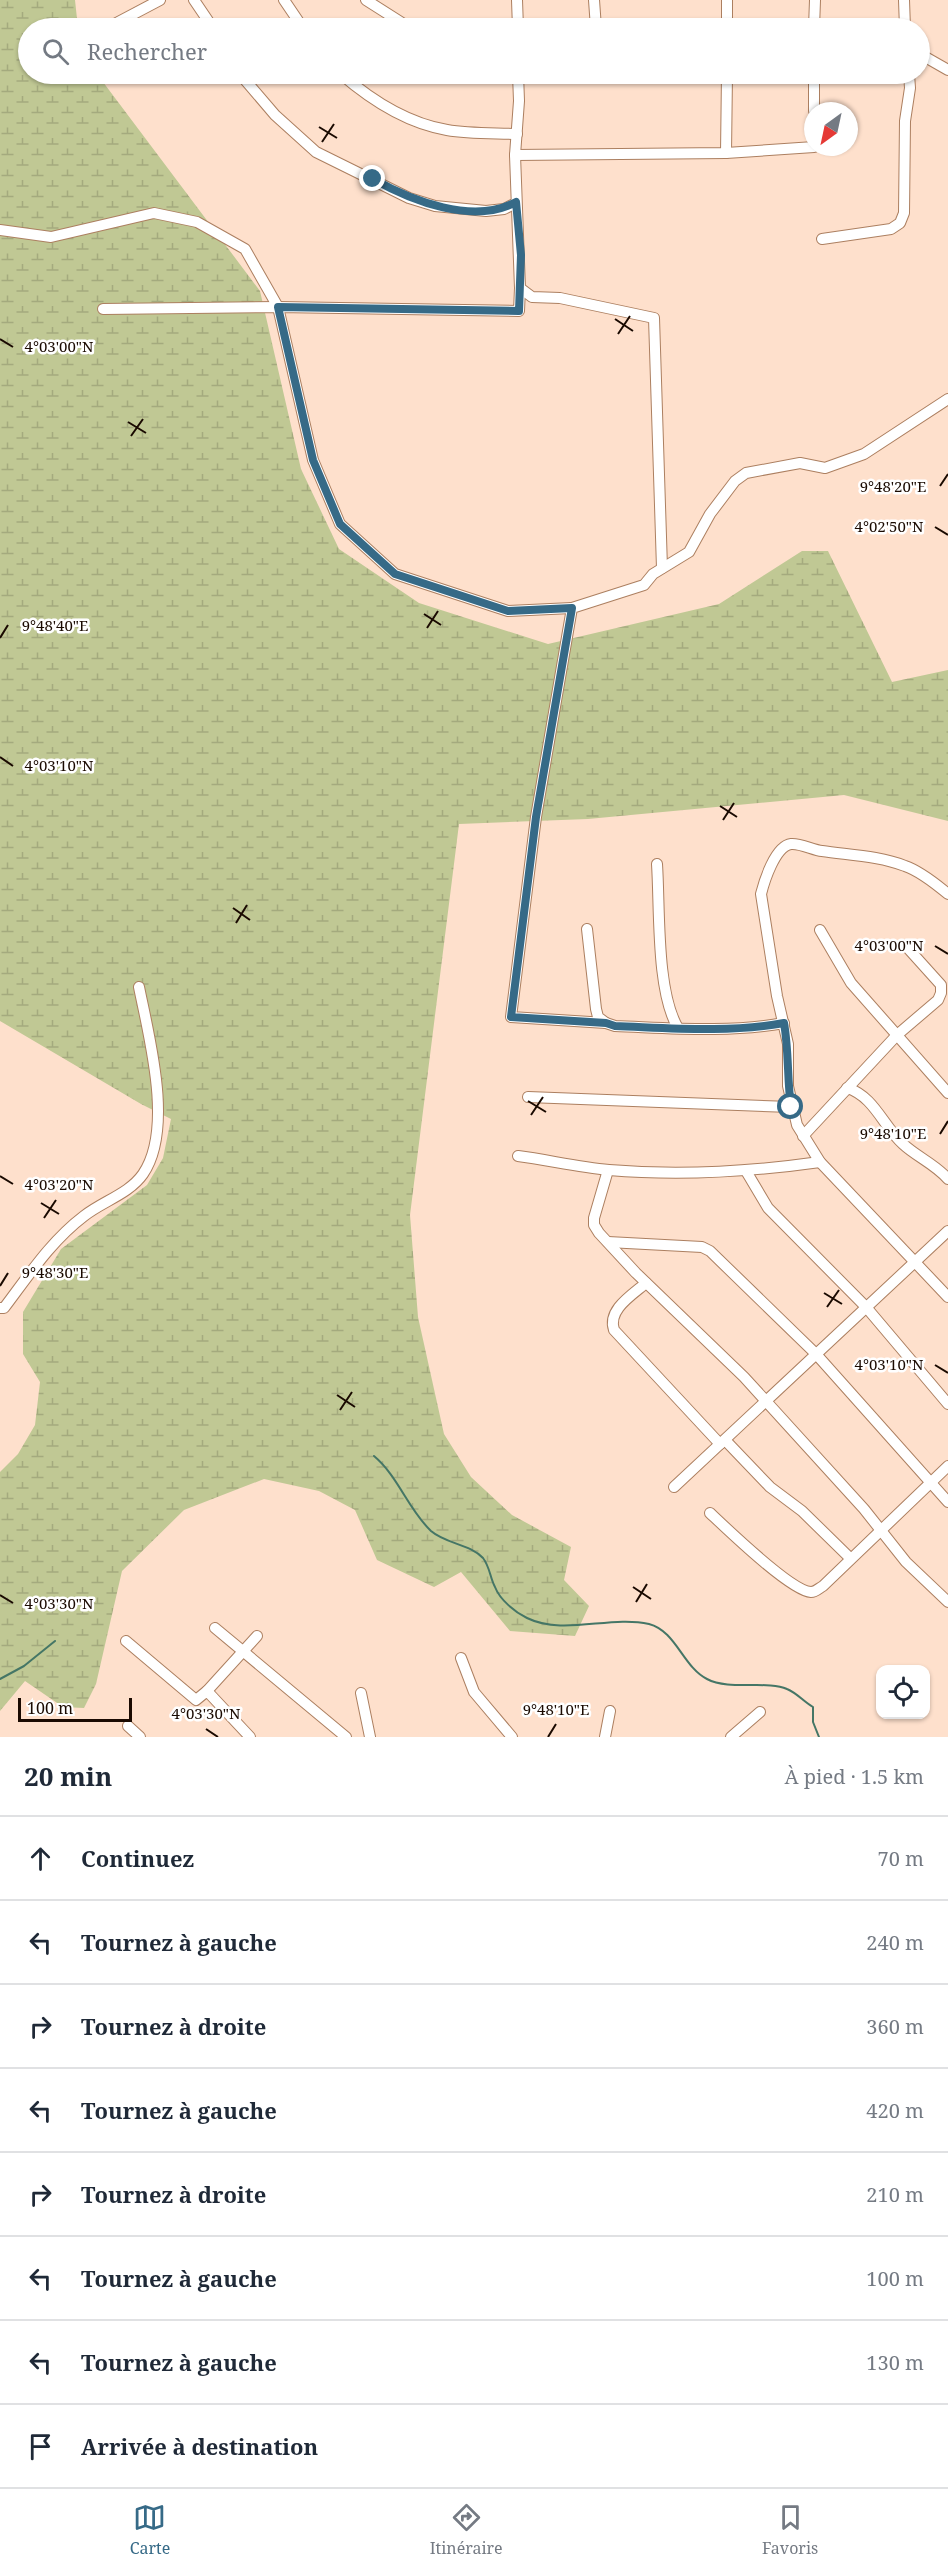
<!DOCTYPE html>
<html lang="fr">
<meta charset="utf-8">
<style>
:root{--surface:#fff;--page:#f2f2f3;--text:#1f2937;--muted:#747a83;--line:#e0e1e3;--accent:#366a87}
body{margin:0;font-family:"Noto Serif",serif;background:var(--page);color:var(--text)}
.controls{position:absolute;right:18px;bottom:18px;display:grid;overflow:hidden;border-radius:12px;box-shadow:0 2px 4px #0004}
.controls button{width:54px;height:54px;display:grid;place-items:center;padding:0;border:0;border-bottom:2px solid var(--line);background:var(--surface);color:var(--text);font:30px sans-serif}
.compass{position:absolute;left:804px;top:102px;width:54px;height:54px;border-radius:50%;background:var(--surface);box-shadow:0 2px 4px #0004;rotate:213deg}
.scale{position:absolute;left:18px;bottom:15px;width:114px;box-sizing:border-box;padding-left:6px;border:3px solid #1a0a01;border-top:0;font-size:16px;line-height:21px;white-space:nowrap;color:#1a0a01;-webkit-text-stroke:4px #fff;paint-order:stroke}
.stop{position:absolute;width:18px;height:18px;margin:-14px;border:4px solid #366a87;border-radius:50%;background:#fff}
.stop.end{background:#366a87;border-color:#fff;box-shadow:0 2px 6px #0008}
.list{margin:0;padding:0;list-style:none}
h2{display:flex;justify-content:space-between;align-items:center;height:78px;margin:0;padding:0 24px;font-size:26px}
h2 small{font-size:20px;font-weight:400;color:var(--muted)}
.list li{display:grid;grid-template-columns:39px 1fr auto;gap:18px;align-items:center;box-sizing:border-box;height:84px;padding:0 24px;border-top:2px solid var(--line)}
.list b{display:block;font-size:22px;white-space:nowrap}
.list em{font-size:20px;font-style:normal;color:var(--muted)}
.icon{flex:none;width:33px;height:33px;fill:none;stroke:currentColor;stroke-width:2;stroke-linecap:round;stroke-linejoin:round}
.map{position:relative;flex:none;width:948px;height:1737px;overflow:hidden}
.search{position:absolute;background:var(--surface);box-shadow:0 2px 4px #0004;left:18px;right:18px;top:18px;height:66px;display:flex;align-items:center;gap:15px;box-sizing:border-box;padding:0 21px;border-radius:33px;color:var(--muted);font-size:22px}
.sheet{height:750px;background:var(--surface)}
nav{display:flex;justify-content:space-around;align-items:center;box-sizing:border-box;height:84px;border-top:2px solid var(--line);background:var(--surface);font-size:16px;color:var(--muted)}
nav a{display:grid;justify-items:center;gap:3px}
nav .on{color:var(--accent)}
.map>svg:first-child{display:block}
.wetland{fill:url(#wetland-marsh)}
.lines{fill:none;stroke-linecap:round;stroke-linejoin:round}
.stream{stroke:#457666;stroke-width:2}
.minor-casing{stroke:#ac7f60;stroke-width:12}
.minor{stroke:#fff;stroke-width:10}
.route{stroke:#366a87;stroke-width:8}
.ticks{fill:none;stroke:#1a0a01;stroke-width:2}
.ticks-label{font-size:15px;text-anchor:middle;fill:#1a0a01;stroke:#fff;stroke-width:5;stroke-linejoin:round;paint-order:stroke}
</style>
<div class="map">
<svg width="948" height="1737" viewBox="0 0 948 1737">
<defs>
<pattern id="wetland-marsh" width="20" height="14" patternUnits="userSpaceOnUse" patternTransform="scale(1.5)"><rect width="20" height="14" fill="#c0c894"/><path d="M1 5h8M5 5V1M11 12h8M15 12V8" fill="none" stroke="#a4aa7e"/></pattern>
</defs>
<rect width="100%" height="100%" fill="#fee0cc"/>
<path class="wetland" d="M0 0H75L78 28H28V74H97L260 291 301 469 339 549 419 603 548 644 719 604 802 551H828L892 682 948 670V821L844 795 588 819 459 824 410 1215 418 1317 444 1434 471 1477 512 1515 571 1547 564 1580 589 1606 575 1636 510 1631 461 1572 434 1587 377 1560 355 1510 319 1491 264 1479 184 1510 122 1571 96 1684 84 1708 63 1707 25 1681 0 1711V1472L18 1454 35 1425 40 1382 23 1354V1312L61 1249 147 1185 163 1158 171 1119 141 1104 0 1021Z"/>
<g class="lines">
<g class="stream">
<path d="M374 1456C398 1476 408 1509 431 1531 446 1544 470 1544 483 1558 490 1567 490 1578 495 1587 500 1600 515 1612 527 1618 564 1636 610 1615 649 1624 676 1631 683 1667 707 1679 729 1691 767 1680 787 1689 797 1693 804 1702 813 1707V1722L819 1737"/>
<path d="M0 1679 24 1666 55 1641"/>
</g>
<defs>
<g id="minor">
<path d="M194 0 213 28"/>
<path d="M284 0 303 28"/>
<path d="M366 0 410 28"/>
<path d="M517 0 518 28"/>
<path d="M594 0 596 28"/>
<path d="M904 0 905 28"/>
<path d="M107 28 160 0"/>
<path d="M727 28V0"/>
<path d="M814 28 815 0"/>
<path d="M920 54 948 70"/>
<path d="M240 74 275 115 316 152 409 198 435 206 486 211 504 209 516 203"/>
<path d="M341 74C371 100 406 123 447 130 469 134 494 133 517 134"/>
<path d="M518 74 519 101 515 155 520 288 532 297 560 298 654 318 662 568"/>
<path d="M814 111V74"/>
<path d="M726 153 727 74"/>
<path d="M515 155 726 153 814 147"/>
<path d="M0 230 51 237 154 213 197 222 245 249 278 307 313 460 340 524 395 574 508 611 572 608"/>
<path d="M822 239 891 229 900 223 904 213 905 121 910 88 909 74"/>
<path d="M103 309 278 307 519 311 520 288"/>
<path d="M657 864C660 909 656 991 678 1028"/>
<path d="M948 894C936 884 920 871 905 866 880 856 849 855 822 851 813 850 800 843 791 844 775 846 764 882 761 894L777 996 788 1044V1086L797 1125 820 1162 948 1297"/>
<path d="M587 929 596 1009 598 1017 606 1023"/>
<path d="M820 930 851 983 948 1093"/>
<path d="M784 1023C729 1033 671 1028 615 1026L606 1023 511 1017 536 817 572 608 644 585 653 574 689 552 710 514 735 481 746 473 800 463 825 468 864 454 948 399"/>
<path d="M847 1088C874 1096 883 1126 903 1144 917 1157 935 1164 948 1179"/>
<path d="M528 1097 791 1107"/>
<path d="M803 1136 897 1035 938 1000 941 993V985L905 945"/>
<path d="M518 1156C548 1160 578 1167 609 1170 680 1176 749 1172 820 1162"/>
<path d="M608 1170 594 1218V1225L599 1233 636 1273 744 1377 864 1509 906 1562 948 1602"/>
<path d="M746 1171 768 1208 866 1307 948 1404"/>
<path d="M608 1242 702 1247 710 1251 816 1354 948 1502"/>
<path d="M646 1283C632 1295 607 1310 614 1330L720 1444"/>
<path d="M0 1308H4C29 1275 51 1241 84 1216 103 1201 129 1194 143 1174 174 1129 149 1037 139 987"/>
<path d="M725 1440 770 1487 802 1511 850 1558"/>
<path d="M674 1487 948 1231"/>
<path d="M710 1513C726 1528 791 1591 811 1592 816 1592 819 1588 823 1586L948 1466"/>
<path d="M215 1628 346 1737"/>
<path d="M126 1641 196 1700 207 1691 250 1737"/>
<path d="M461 1658 474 1692 512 1737"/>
<path d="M207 1691 257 1636"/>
<path d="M361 1693 370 1737"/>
<path d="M128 1726 140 1737"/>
<path d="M605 1737 610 1711"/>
<path d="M731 1737 760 1712"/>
</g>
</defs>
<use href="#minor" class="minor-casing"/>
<use href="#minor" class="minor"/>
</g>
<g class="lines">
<path class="route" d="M373 179C412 201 473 225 516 202L521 255 519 311 278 307 313 460 340 524 395 574 508 611 572 608 536 817 511 1017 606 1023 615 1026C671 1028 728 1033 784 1023 789 1051 787 1079 791 1107"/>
</g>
<path class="ticks" d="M319 127 337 138M322 142 334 124M615 319 633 331M618 334 630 316M0 339 13 347M128 422 146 433M131 436 143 419M940 486 948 474M935 527 948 535M424 614 441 625M427 628 438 611M0 638 8 625M0 757 13 766M720 806 737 817M723 820 734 803M233 908 250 920M236 923 247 905M935 946 948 954M528 1101 546 1112M531 1115 543 1097M940 1134 948 1121M0 1176 13 1184M41 1203 59 1214M44 1218 56 1200M0 1286 8 1273M824 1293 842 1304M827 1307 839 1290M935 1365 948 1373M337 1395 355 1407M340 1410 352 1392M633 1587 651 1599M0 1595 13 1603M636 1602 647 1584M206 1729 218 1737M548 1737 556 1724"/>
<g class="ticks-label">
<text x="59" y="352">4°03'00"N</text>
<text x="893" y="492">9°48'20"E</text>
<text x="889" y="532">4°02'50"N</text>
<text x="55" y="631">9°48'40"E</text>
<text x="59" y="771">4°03'10"N</text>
<text x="889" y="951">4°03'00"N</text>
<text x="893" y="1139">9°48'10"E</text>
<text x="59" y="1190">4°03'20"N</text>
<text x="55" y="1278">9°48'30"E</text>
<text x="889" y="1370">4°03'10"N</text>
<text x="59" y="1609">4°03'30"N</text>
<text x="556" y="1715">9°48'10"E</text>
<text x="206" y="1719">4°03'30"N</text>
</g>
</svg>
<div class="controls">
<button><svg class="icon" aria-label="locate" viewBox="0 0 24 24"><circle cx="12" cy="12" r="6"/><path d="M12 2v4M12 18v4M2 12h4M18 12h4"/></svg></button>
</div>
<svg class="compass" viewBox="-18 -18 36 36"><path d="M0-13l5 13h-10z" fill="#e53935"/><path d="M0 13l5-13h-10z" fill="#747a83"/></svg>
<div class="scale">100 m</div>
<div class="stop" style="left:791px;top:1107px"></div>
<div class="stop end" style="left:373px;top:179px"></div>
<div class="search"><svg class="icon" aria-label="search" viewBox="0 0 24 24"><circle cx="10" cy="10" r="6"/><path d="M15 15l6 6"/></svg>Rechercher</div>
</div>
<section class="sheet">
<h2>20 min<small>À pied · 1.5 km</small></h2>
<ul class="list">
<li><svg class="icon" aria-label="ahead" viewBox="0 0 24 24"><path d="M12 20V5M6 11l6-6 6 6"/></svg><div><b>Continuez</b></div><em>70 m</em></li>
<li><svg class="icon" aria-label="left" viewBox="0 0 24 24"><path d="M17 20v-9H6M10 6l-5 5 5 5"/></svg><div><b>Tournez à gauche</b></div><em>240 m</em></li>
<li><svg class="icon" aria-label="right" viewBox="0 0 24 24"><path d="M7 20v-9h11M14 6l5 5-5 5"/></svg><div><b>Tournez à droite</b></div><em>360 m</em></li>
<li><svg class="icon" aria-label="left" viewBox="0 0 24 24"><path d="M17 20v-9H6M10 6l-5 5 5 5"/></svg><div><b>Tournez à gauche</b></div><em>420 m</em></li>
<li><svg class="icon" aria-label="right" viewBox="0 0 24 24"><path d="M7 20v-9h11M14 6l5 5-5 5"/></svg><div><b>Tournez à droite</b></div><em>210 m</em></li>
<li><svg class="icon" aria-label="left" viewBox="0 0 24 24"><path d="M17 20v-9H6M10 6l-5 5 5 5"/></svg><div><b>Tournez à gauche</b></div><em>100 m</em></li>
<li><svg class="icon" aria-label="left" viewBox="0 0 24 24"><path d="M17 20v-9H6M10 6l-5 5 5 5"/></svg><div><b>Tournez à gauche</b></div><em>130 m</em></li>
<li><svg class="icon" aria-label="arrive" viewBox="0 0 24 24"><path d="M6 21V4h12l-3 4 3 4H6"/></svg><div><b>Arrivée à destination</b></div></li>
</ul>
</section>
<nav>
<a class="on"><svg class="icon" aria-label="map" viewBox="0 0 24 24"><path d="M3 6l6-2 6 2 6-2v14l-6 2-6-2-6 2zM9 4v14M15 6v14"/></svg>Carte</a>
<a><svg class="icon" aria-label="directions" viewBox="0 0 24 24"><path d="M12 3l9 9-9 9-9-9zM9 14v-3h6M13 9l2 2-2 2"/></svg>Itinéraire</a>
<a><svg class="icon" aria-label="saved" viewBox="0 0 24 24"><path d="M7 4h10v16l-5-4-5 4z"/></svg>Favoris</a>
</nav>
